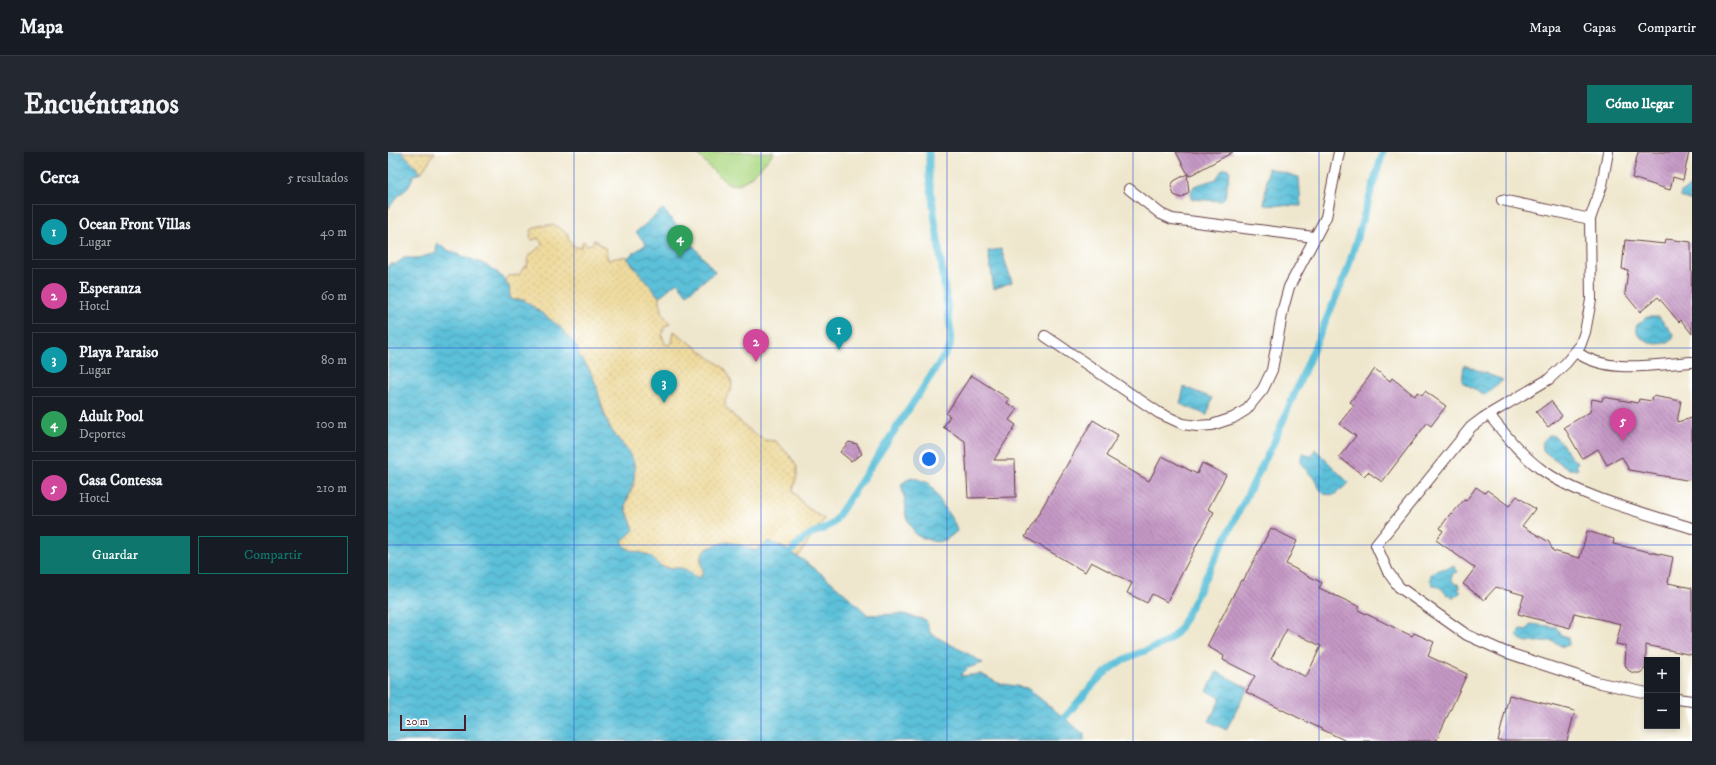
<!DOCTYPE html>
<html lang="es">
<head>
<meta charset="utf-8">
<style>
	body { margin:0; font-family:"IM FELL DW Pica",serif; background:#242831; color:#f1f3f6 }
	.controls { position:absolute; right:12px; bottom:12px; display:grid; overflow:hidden; border-radius:0px; box-shadow:0 2px 6px #0003 }
	.controls button { width:36px; height:36px; display:grid; place-items:center; padding:0; border:0; border-bottom:1px solid #363941; background:#171b24; color:#f1f3f6; font:20px sans-serif }
	.scale { position:absolute; left:12px; bottom:10px; width:66px; box-sizing:border-box; padding-left:4px; border:2px solid #4a1f2b; border-top:0; font-size:11px; line-height:14px; white-space:nowrap; color:#4a1f2b; -webkit-text-stroke:3px #fff; paint-order:stroke }
	.you { position:absolute; left:541px; top:307px; width:14px; height:14px; margin:-10px; border:3px solid #fff; border-radius:50%; background:#1a73e8; box-shadow:0 0 0 6px #1a73e833 }
	.badge { display:grid; place-items:center; width:26px; height:26px; border-radius:50%; background:#0f766e; color:#fff; font-size:13px; font-weight:700 }
	.pin { position:absolute; translate:-50% -33px; filter:drop-shadow(0 1px 2px #0008) }
	.pin::after { content:''; position:absolute; top:21px; width:14px; height:12px; background:inherit; clip-path:polygon(0 0,100% 0,50% 100%) }
	.list { margin:0; padding:0; list-style:none }
	h2 { display:flex; justify-content:space-between; align-items:center; height:52px; margin:0; padding:0 16px; font-size:17px }
	h2 small { font-size:13px; font-weight:400; color:#9ea1a6 }
	.list li { display:grid; grid-template-columns:26px 1fr auto; gap:12px; align-items:center; box-sizing:border-box; height:56px; margin:0 8px 8px; padding:0 8px; border:1px solid #363941; border-radius:0px }
	.list b { display:block; font-size:15px; white-space:nowrap }
	.list p { margin:0; font-size:13px; white-space:nowrap; color:#9ea1a6 }
	.list em { font-size:13px; font-style:normal; color:#9ea1a6 }
	.actions { display:flex; gap:8px; padding:12px 16px }
	.actions a { flex:1; padding:9px 0; border:1px solid #0f766e; border-radius:0px; text-align:center; font-size:14px; color:#0f766e }
	.actions .main { background:#0f766e; color:#fff }
	.map { position:relative; flex:none; width:1304px; height:589px; overflow:hidden; border-radius:0px }
	header { display:flex; align-items:center; gap:24px; box-sizing:border-box; height:56px; padding:0 20px; background:#171b24; border-bottom:1px solid #363941 }
	header strong { font-size:19px }
	nav { display:flex; gap:22px; margin-inline-start:auto; font-size:14px }
	.intro { display:flex; align-items:center; justify-content:space-between; box-sizing:border-box; height:96px; padding:0 24px }
	h1 { margin:0; font-size:28px }
	.button { padding:10px 18px; border-radius:0px; background:#0f766e; color:#fff; font-size:14px; font-weight:700 }
	main { display:flex; gap:24px; padding:0 24px }
	aside { flex:1; background:#171b24; border-radius:0px; box-shadow:0 2px 6px #0003 }
	.map>svg:first-child { display:block }
	.green { fill:#add984; stroke:#7c7c58 }
	.sand { fill:url(#sand-dots); stroke:#9c7c64 }
	.water { fill:url(#water-waves); stroke:#537082 }
	.lines { fill:none; stroke-linecap:round; stroke-linejoin:round }
	.stream { stroke:#5cc0d9; stroke-width:7 }
	.building { fill:url(#building-back-hatch); fill-rule:evenodd }
	.lane-casing { stroke:#633d43; stroke-width:12 }
	.lane { stroke:#fff; stroke-width:10 }
	.grid { fill:none; stroke:#1d4ed8; stroke-width:1; stroke-opacity:0.55 }
</style>
</head>
<body>
<header>
<strong>Mapa</strong>
<nav><a>Mapa</a><a>Capas</a><a>Compartir</a></nav>
</header>
<div class="intro"><h1>Encuéntranos</h1><a class="button">Cómo llegar</a></div>
<main>
<aside>
<h2>Cerca<small>5 resultados</small></h2>
<ul class="list">
<li><span class="badge" style="background:#0f9aa8">1</span><div><b>Ocean Front Villas</b><p>Lugar</p></div><em>40 m</em></li>
<li><span class="badge" style="background:#d1479c">2</span><div><b>Esperanza</b><p>Hotel</p></div><em>60 m</em></li>
<li><span class="badge" style="background:#0f9aa8">3</span><div><b>Playa Paraiso</b><p>Lugar</p></div><em>80 m</em></li>
<li><span class="badge" style="background:#2e9e5b">4</span><div><b>Adult Pool</b><p>Deportes</p></div><em>100 m</em></li>
<li><span class="badge" style="background:#d1479c">5</span><div><b>Casa Contessa</b><p>Hotel</p></div><em>210 m</em></li>
</ul>
<div class="actions"><a class="main">Guardar</a><a>Compartir</a></div>
</aside>
<div class="map">
<svg width="1304" height="589" viewBox="0 0 1304 589">
	<defs>
		<pattern id="sand-dots" width="8" height="8" patternUnits="userSpaceOnUse"><rect width="8" height="8" fill="#eeda9e"/><path d="M2 2h.1M6 6h.1" fill="none" stroke="#cebb88" stroke-width="1.8" stroke-linecap="round"/></pattern>
		<pattern id="water-waves" width="16" height="10" patternUnits="userSpaceOnUse"><rect width="16" height="10" fill="#5cc0d9"/><path d="M0 5q4-4 8 0t8 0" fill="none" stroke="#4e9bb0"/></pattern>
		<pattern id="building-back-hatch" width="6" height="6" patternUnits="userSpaceOnUse"><rect width="6" height="6" fill="#c599c5"/><path d="M-1 5l2 2M0 0l6 6M5-1l2 2" fill="none" stroke="#a27ca0"/></pattern>
	</defs>
	<rect width="100%" height="100%" fill="#fff"/>
	<filter id="ink" filterUnits="userSpaceOnUse"><feTurbulence type="fractalNoise" baseFrequency=".025" numOctaves="2"/><feDisplacementMap in="SourceGraphic" scale="8" xChannelSelector="R" yChannelSelector="G"/><feConvolveMatrix kernelMatrix="1 2 1 2 8 2 1 2 1" color-interpolation-filters="sRGB"/></filter>
	<filter id="wash" filterUnits="userSpaceOnUse"><feTurbulence type="fractalNoise" baseFrequency=".012" numOctaves="4" result="noise"/><feDisplacementMap in="SourceGraphic" scale="16" xChannelSelector="R" yChannelSelector="G"/><feGaussianBlur stdDeviation="0.9" result="paint"/><feColorMatrix in="noise" values="0 0 0 0 0 0 0 0 0 0 0 0 0 0 0 0 0 1.4 0 .05"/><feComposite in="paint" operator="in"/></filter>
	<g filter="url(#wash)">
		<rect width="100%" height="100%" fill="#efe7cd"/>
		<path class="green" d="M307,0H386C378,10 356,37 342,32C331,27 316,8 307,0Z"/>
		<path class="sand" d="M14,0H47L33,21Z
			M161,73L168,74L180,82V87L187,95H193L195,89L200,93L204,92L206,88L217,96L220,108L238,104L271,145L275,162L282,172L277,174L274,183L277,192L281,193L284,191L286,179L336,216L340,221L344,231L343,239L337,248V254L347,265L366,282L377,288L388,289L403,305L409,315V323L405,339L417,354L436,367L410,405L391,393L368,399L339,390L324,395L317,397L314,402L312,408L315,419L312,426L307,425L301,420L269,413C267,411 265,407 263,405C254,398 239,402 234,389L246,378L239,359L238,351L246,333V312L242,304L221,274L201,216L191,204L171,174L136,148H124C120,142 122,135 117,128L120,124L131,123L136,115H139L140,105L155,92L150,86L145,88L142,86L143,78L151,74Z"/>
		<path class="water" d="M0,0H14L33,21L26,23L20,36L11,43L0,57Z
			M839,16L842,20L837,45L833,49L803,47V40L806,34L828,27L835,17Z
			M880,16L911,25L913,54L876,53Z
			M1304,32V49L1292,45L1293,40L1298,38Z
			M275,57L327,120L299,142L289,130L271,145L239,106L258,92L248,80Z
			M49,91C75,111 101,104 121,134L122,144L124,148H136L171,174L190,196L191,204C214,230 208,247 221,274C228,287 243,298 246,313C249,329 241,338 238,352C237,361 244,369 246,378L234,389C238,402 254,398 263,405C269,410 270,414 278,416C283,417 289,415 293,416C301,417 304,425 312,426L315,419C312,405 313,398 328,393C332,392 336,390 340,390C349,391 359,396 367,399L381,389C418,405 450,435 480,463L515,462L538,468L542,481C559,492 578,499 595,511L580,516L572,524L593,522L610,531L639,536L696,582V589H0V114L1,112H8L16,106H30L48,101Z
			M613,97L624,130L606,137L600,99Z
			M1259,165H1271L1285,182V187C1272,197 1248,191 1248,174Z
			M1076,213L1115,228L1097,243L1074,230Z
			M796,235L824,246L819,263L792,252Z
			M1161,283C1175,283 1177,305 1190,310L1188,313L1190,317L1189,318L1181,317L1155,299L1154,291Z
			M927,297L961,331L946,343L936,342C931,338 930,332 927,328C920,318 908,314 915,300L918,303L923,304L927,300Z
			M523,325L541,331L567,372L569,379C553,394 547,391 528,383L518,365L517,348L513,332Z
			M1066,414L1070,420L1064,422V428L1067,432H1070L1073,435L1070,437L1073,440L1065,446L1062,442L1060,444L1053,436L1045,433C1035,417 1056,418 1066,414Z
			M1143,472L1168,475L1173,483L1180,485L1181,492L1176,495C1171,494 1168,490 1164,489C1153,488 1137,495 1129,484L1131,478L1133,477L1139,478Z
			M829,520L860,536L838,578L821,569L833,546L819,539Z"/>
		<g class="lines">
			<path class="stream" d="M403,400C409,392 417,384 427,380C435,377 440,376 446,370L562,195L563,181L541,25V0
				M676,566C693,547 709,524 732,510C754,496 776,499 792,476L885,292L959,119L995,0"/>
		</g>
		<g id="blocks">
			<path class="building" d="M788,0H845L801,24Z
				M1250,0H1301L1295,28L1285,25L1282,38L1244,26Z
				M799,22L801,40L793,46L786,43L783,34L786,29Z
				M1278,87L1303,90L1304,182L1293,168L1291,170L1270,145L1252,160L1237,142L1240,118L1234,117L1237,88L1277,92Z
				M987,217L1002,229L1004,226L1027,244L1029,240L1034,243L1037,239L1058,254L1043,274L1039,271L994,330L980,320L976,324L951,305L968,284L951,272L966,253L962,250Z
				M583,223L621,247L619,251L629,257L621,268L628,273L606,308H627L628,345L580,346L577,289L555,275L562,264L558,262Z
				M1265,244L1293,249L1289,270L1304,266V329L1241,318L1234,305L1219,313L1210,297L1194,306L1176,275L1202,260L1204,247L1214,249L1215,245L1250,251L1251,247L1264,249Z
				M1163,249L1174,264L1160,275L1148,260Z
				M705,268L730,283L718,304L761,329L774,304L809,322L814,311L838,323L820,357L826,360L779,450L764,442L759,451L739,441L744,431L703,410L697,420L637,385Z
				M461,290L469,292L474,302L463,309L452,300Z
				M1088,335L1097,341L1099,338L1121,354L1129,344L1147,357L1134,374L1161,390L1165,399L1192,406L1199,379L1226,387L1225,392L1285,405L1280,431L1304,436V503L1258,493V512L1257,517L1252,521H1245L1240,518L1237,513L1238,494L1228,492L1233,472L1186,461L1182,476L1130,462L1136,443L1108,435L1096,448L1075,432L1087,416L1048,388L1055,379L1052,376L1062,362L1063,363L1076,348L1078,349Z
				M883,376L909,389L898,412L934,431L931,436L972,455L970,458L1024,484L1026,481L1046,490L1040,504L1079,522L1048,589H958L858,540L867,524L835,508L836,504L819,494L853,428L855,429ZM899,477L933,494L918,525L883,507Z
				M1121,543L1187,559L1179,589H1110Z"/>
		</g>
	</g>
	<g filter="url(#ink)">
		<use href="#blocks" fill-opacity="0" stroke="#633d43" stroke-width="1"/>
		<g class="lines">
			<g class="lane-casing">
				<path id="lane" d="M1220,0L1214,33L1202,67L1203,148L1197,180L1192,194L1178,211L1161,227L1095,266L1083,275L988,393L1000,420L1011,435L1079,483L1117,500L1208,530L1259,541
					M741,37L773,62L784,67L926,85
					M1114,48L1202,67
					M657,184L771,261L795,272L809,274L824,273L845,266L858,258L875,237L884,218L895,157L901,135L938,65L951,0
					M1188,200C1221,223 1267,212 1304,210
					M1101,263C1117,282 1133,303 1154,318C1193,346 1257,361 1304,376
					M1289,547L1304,549"/>
			</g>
			<use href="#lane" class="lane"/>
		</g>
	</g>
	<path class="grid" d="M186,0V589M373,0V589M559,0V589M745,0V589M931,0V589M1118,0V589M0,196H1304M0,393H1304"/>
</svg>
<div class="controls">
<button>+</button>
<button>−</button>
</div>
<div class="scale">20 m</div>
<div class="you"></div>
<div class="pin badge" style="left:451px;top:198px;background:#0f9aa8">1</div>
<div class="pin badge" style="left:368px;top:210px;background:#d1479c">2</div>
<div class="pin badge" style="left:276px;top:251px;background:#0f9aa8">3</div>
<div class="pin badge" style="left:292px;top:106px;background:#2e9e5b">4</div>
<div class="pin badge" style="left:1235px;top:289px;background:#d1479c">5</div>
</div>
</main>
</body>
</html>
